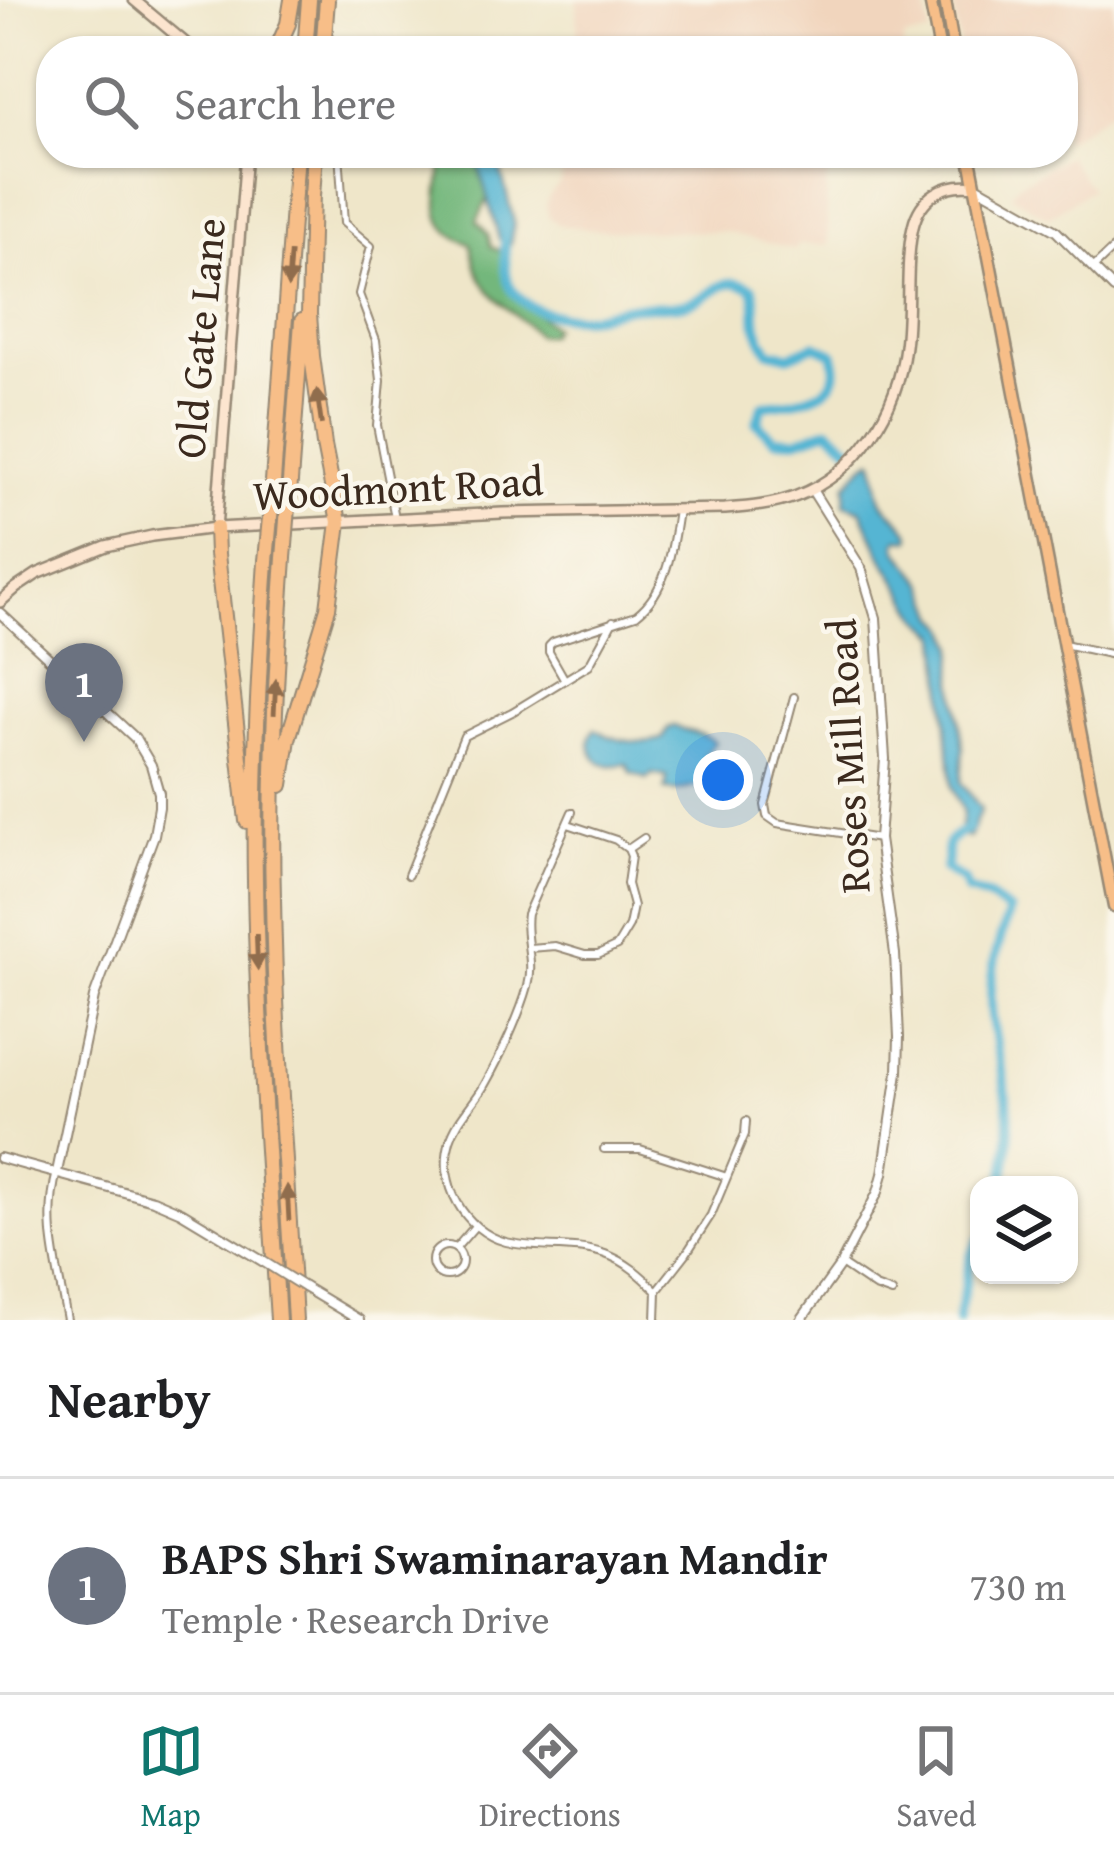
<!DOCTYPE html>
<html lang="en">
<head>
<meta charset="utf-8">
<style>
	body { margin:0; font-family:"Gentium Book Plus",serif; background:#f2f2f2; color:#202124 }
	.controls { position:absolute; right:36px; bottom:36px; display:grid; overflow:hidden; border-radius:24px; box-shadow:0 3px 9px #0004 }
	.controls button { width:108px; height:108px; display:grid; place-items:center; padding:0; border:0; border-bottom:3px solid #e0e0e0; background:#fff; color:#202124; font:60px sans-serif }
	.you { position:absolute; left:723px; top:780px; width:42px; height:42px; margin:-30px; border:9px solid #fff; border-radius:50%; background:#1a73e8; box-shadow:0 0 0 18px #1a73e833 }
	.badge { display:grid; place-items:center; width:78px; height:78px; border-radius:50%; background:#0f766e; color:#fff; font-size:39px; font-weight:700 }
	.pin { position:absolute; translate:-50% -99px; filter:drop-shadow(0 3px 6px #0008) }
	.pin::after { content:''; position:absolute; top:63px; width:42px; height:36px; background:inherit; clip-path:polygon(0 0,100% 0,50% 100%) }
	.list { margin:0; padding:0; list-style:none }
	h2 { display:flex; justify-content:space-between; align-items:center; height:156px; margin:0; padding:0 48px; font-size:51px }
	h2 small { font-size:39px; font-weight:400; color:#757577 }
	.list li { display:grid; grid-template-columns:78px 1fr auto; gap:36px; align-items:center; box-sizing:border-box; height:216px; padding:0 48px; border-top:3px solid #e0e0e0 }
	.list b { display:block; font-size:45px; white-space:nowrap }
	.list p { margin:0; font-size:39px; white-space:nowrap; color:#757577 }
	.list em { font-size:39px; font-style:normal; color:#757577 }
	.icon { flex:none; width:66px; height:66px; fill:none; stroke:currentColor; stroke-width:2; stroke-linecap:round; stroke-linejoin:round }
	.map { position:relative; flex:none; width:1114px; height:1320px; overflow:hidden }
	.search { position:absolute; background:#fff; box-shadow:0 3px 9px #0004; left:36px; right:36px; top:36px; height:132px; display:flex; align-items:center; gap:30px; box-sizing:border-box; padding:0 42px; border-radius:48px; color:#757577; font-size:45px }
	.sheet { height:372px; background:#fff }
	nav { display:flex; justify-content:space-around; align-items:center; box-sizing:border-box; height:168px; border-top:3px solid #e0e0e0; background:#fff; font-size:33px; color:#757577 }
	nav a { display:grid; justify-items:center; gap:6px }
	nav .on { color:#0f766e }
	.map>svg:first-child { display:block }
	.built { fill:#f1d5bd }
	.forest { fill:#73b77b; stroke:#57704c; stroke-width:3 }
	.water { fill:#54b5d3; stroke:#487078; stroke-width:3 }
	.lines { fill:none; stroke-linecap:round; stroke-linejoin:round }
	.river { stroke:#54b5d3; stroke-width:10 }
	.minor-casing { stroke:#958874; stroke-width:10 }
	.tertiary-casing { stroke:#958874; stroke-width:12 }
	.secondary-casing { stroke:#958874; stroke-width:14 }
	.primary-casing { stroke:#958874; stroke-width:15 }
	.motorway-casing { stroke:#958874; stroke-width:18 }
	.minor { stroke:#fff; stroke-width:6 }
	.tertiary { stroke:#fff; stroke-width:8 }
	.secondary { stroke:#fce5cf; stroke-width:9 }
	.primary { stroke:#f7be88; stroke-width:10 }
	.motorway { stroke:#f7be88; stroke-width:14 }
	.tertiary-bridge-casing { stroke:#958874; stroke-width:12; stroke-linecap:butt }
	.motorway-bridge-casing { stroke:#958874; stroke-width:18; stroke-linecap:butt }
	.tertiary-bridge { stroke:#fff; stroke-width:8 }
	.motorway-bridge { stroke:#f7be88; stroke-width:14 }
	.oneway { fill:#906d4e }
	.labels { text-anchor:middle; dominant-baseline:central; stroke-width:9; stroke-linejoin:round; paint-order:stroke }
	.street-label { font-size:42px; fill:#3b2a1e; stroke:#fbf7ec }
</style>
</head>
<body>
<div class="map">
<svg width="1114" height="1320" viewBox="0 0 1114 1320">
	<rect width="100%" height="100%" fill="#fbf7ec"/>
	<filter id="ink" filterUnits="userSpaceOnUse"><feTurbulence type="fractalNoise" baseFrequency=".00833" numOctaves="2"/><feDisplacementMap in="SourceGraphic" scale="24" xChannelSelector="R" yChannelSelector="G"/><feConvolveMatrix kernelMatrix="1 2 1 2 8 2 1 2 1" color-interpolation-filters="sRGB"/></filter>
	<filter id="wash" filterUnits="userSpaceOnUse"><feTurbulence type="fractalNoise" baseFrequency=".004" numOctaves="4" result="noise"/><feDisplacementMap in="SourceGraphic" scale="48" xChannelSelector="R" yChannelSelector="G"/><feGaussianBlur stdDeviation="2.7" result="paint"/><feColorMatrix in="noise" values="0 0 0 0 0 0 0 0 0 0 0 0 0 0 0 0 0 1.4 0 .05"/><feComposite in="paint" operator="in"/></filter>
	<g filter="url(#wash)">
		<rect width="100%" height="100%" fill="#efe6c9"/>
		<path class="built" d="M577,0H924L930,34L904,38L903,51H578Z
			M952,0H1114V109L1063,142V51H961Z
			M563,153H832L826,185L828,245L799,244L795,250L727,232L598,230L560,225L549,217L546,204L549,196L561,182Z
			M1067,156L1091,189L1048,217L1011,195L1018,185Z"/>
		<path class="forest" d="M442,153H475L489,196L477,221L488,234L491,247L508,254L509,289L553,327L548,335H537C504,301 478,296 471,244C420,226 444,194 442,153Z"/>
		<path class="water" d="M475,153H493L498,160L514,222L510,244L499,239Z
			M873,459C879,472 876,489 883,502C891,515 903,519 911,535L910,539L899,538L896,543L898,550L926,585L938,617L949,628L955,645L954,680L963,748L961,782L981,809L969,838L962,836L960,833L963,812L952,787L939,635L921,619L883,558L861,510L845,504L846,485L863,466Z
			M674,726C687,733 704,732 715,742L705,755L703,782L700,786L676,791L665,790L667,777L652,774L647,779L631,773L627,764C621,764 615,766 608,765C591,761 585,742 595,729C613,741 643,746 663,738L668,728Z"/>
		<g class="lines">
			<path class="river" d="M504,231C507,251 501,278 515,294C533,315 567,319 593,316C605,314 617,309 629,307C651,305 673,309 694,301C721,291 721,274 753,288C761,318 748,319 769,351L789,356L815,345L834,354C834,361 837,368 835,375C829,401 783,402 762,406L757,423L775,439L796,440L829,429L851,448
				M968,828C963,832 954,836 950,841C944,849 950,859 945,869L964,881L967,891L988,897L1009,911C1000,939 991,966 991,995C990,1030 1003,1065 1007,1099C1011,1128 1009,1157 1002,1185
				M958,1320L971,1255L979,1240"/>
		</g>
	</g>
	<g filter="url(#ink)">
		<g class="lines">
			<g class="minor-casing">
				<path id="minor" d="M339,153L344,223L371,246L359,294L376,340L381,380L377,425L395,518
					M1094,267L1114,248
					M1064,644L1114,655
					M565,680L549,652V646L553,642L636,615C667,592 673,546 678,510
					M794,697L765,805L767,816L777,823L879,839
					M572,812L527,914C523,938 535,961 528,986C520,1015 499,1060 484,1086C473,1105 456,1120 450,1141C437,1182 464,1231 506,1242C538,1250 574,1243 605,1254C626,1261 642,1276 657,1291
					M628,849L644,838
					M408,875L464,736L512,712L589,665L613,621
					M529,948L555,946L585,955H598L617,946L629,926L633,906L627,884L631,856L628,849L616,840L568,824
					M604,1149H640L727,1177
					M57,1172C43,1224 58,1268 67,1320
					M432 1261a15 15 0 1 1 30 0a15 15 0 1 1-30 0Z
					M456,1248L475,1226
					M841,1264L875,1287L892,1293
					M656,1320L657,1291L686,1254L711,1215L745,1134L746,1121"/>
			</g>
			<g class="tertiary-casing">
				<path id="tertiary" d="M976,186L1056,231L1114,289
					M0,613L135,738L151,765L159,793V807L154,835L94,997L57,1172
					M0,1158L153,1200L181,1212L264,1262
					M304,1287L359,1320
					M801,1320L841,1264L878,1192L883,1174L898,1072L899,1037L895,954L879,839L885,759L876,618L861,568L812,490"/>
			</g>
			<g class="secondary-casing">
				<path id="secondary" d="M134,0L195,51
					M216,528L246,153
					M0,602L16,588L37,574L106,546L152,536L216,528L502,513L725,509C750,507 774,505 797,496C859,472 898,409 905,346C910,310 905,261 913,227C920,196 945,182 975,186"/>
			</g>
			<g class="primary-casing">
				<path id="primary" d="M930,0L940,51
					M945,0L954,51
					M969,153L1114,907"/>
			</g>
			<g class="motorway-casing">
				<path id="motorway" d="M276,51L288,24L292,0
					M305,51L309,0
					M323,51L327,0
					M312,197L315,153
					M272,495L297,153
					M289,495L302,321
					M216,528L217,554L247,821
					M284,558C276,671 270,784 273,898C275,1039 287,1179 295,1320
					M266,561C259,667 253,774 255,881C257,1027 269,1174 278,1320
					M281,785L288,739L328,608L339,522L324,445L312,356L309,314L312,192"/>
			</g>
			<use href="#minor" class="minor"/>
			<use href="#tertiary" class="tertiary"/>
			<use href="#secondary" class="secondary"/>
			<use href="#primary" class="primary"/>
			<use href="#motorway" class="motorway"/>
			<g class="tertiary-bridge-casing">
				<path id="tertiary-bridge" d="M264,1262L304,1287"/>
			</g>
			<g class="motorway-bridge-casing">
				<path id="motorway-bridge" d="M284,558L289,495
					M266,561L272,495"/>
			</g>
			<use href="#tertiary-bridge" class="tertiary-bridge"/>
			<use href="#motorway-bridge" class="motorway-bridge"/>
		</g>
		<defs><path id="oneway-solid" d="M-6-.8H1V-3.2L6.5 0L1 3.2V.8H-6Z" transform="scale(3)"/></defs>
		<g class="oneway">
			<use href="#oneway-solid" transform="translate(289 270) rotate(94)"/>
			<use href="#oneway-solid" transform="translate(319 407) rotate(-98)"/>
			<use href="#oneway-solid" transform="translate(275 697) rotate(-87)"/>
			<use href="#oneway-solid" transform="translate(257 952) rotate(88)"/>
			<use href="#oneway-solid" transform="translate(288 1203) rotate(-93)"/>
		</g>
	</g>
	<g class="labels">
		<g class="street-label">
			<text transform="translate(199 338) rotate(-85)">Old Gate Lane</text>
			<text transform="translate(398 487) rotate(-3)">Woodmont Road</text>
			<text transform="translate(847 756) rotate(-93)">Roses Mill Road</text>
		</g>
	</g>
</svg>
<div class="controls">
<button><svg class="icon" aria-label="layers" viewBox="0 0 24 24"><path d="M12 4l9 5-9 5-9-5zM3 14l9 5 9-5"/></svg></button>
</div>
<div class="you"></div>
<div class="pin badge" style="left:84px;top:742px;background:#6b7280">1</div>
<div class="search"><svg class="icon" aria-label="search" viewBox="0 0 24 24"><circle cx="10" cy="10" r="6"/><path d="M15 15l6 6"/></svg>Search here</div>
</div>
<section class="sheet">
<h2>Nearby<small></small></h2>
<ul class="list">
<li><span class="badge" style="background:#6b7280">1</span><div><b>BAPS Shri Swaminarayan Mandir</b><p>Temple · Research Drive</p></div><em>730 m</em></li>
</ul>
</section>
<nav>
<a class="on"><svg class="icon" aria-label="map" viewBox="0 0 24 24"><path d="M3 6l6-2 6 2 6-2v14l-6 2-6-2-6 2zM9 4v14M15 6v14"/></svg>Map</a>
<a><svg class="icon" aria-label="directions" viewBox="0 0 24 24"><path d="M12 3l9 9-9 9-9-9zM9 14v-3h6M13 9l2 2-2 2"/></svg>Directions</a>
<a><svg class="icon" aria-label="saved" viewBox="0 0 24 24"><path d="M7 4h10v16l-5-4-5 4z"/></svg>Saved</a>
</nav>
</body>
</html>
